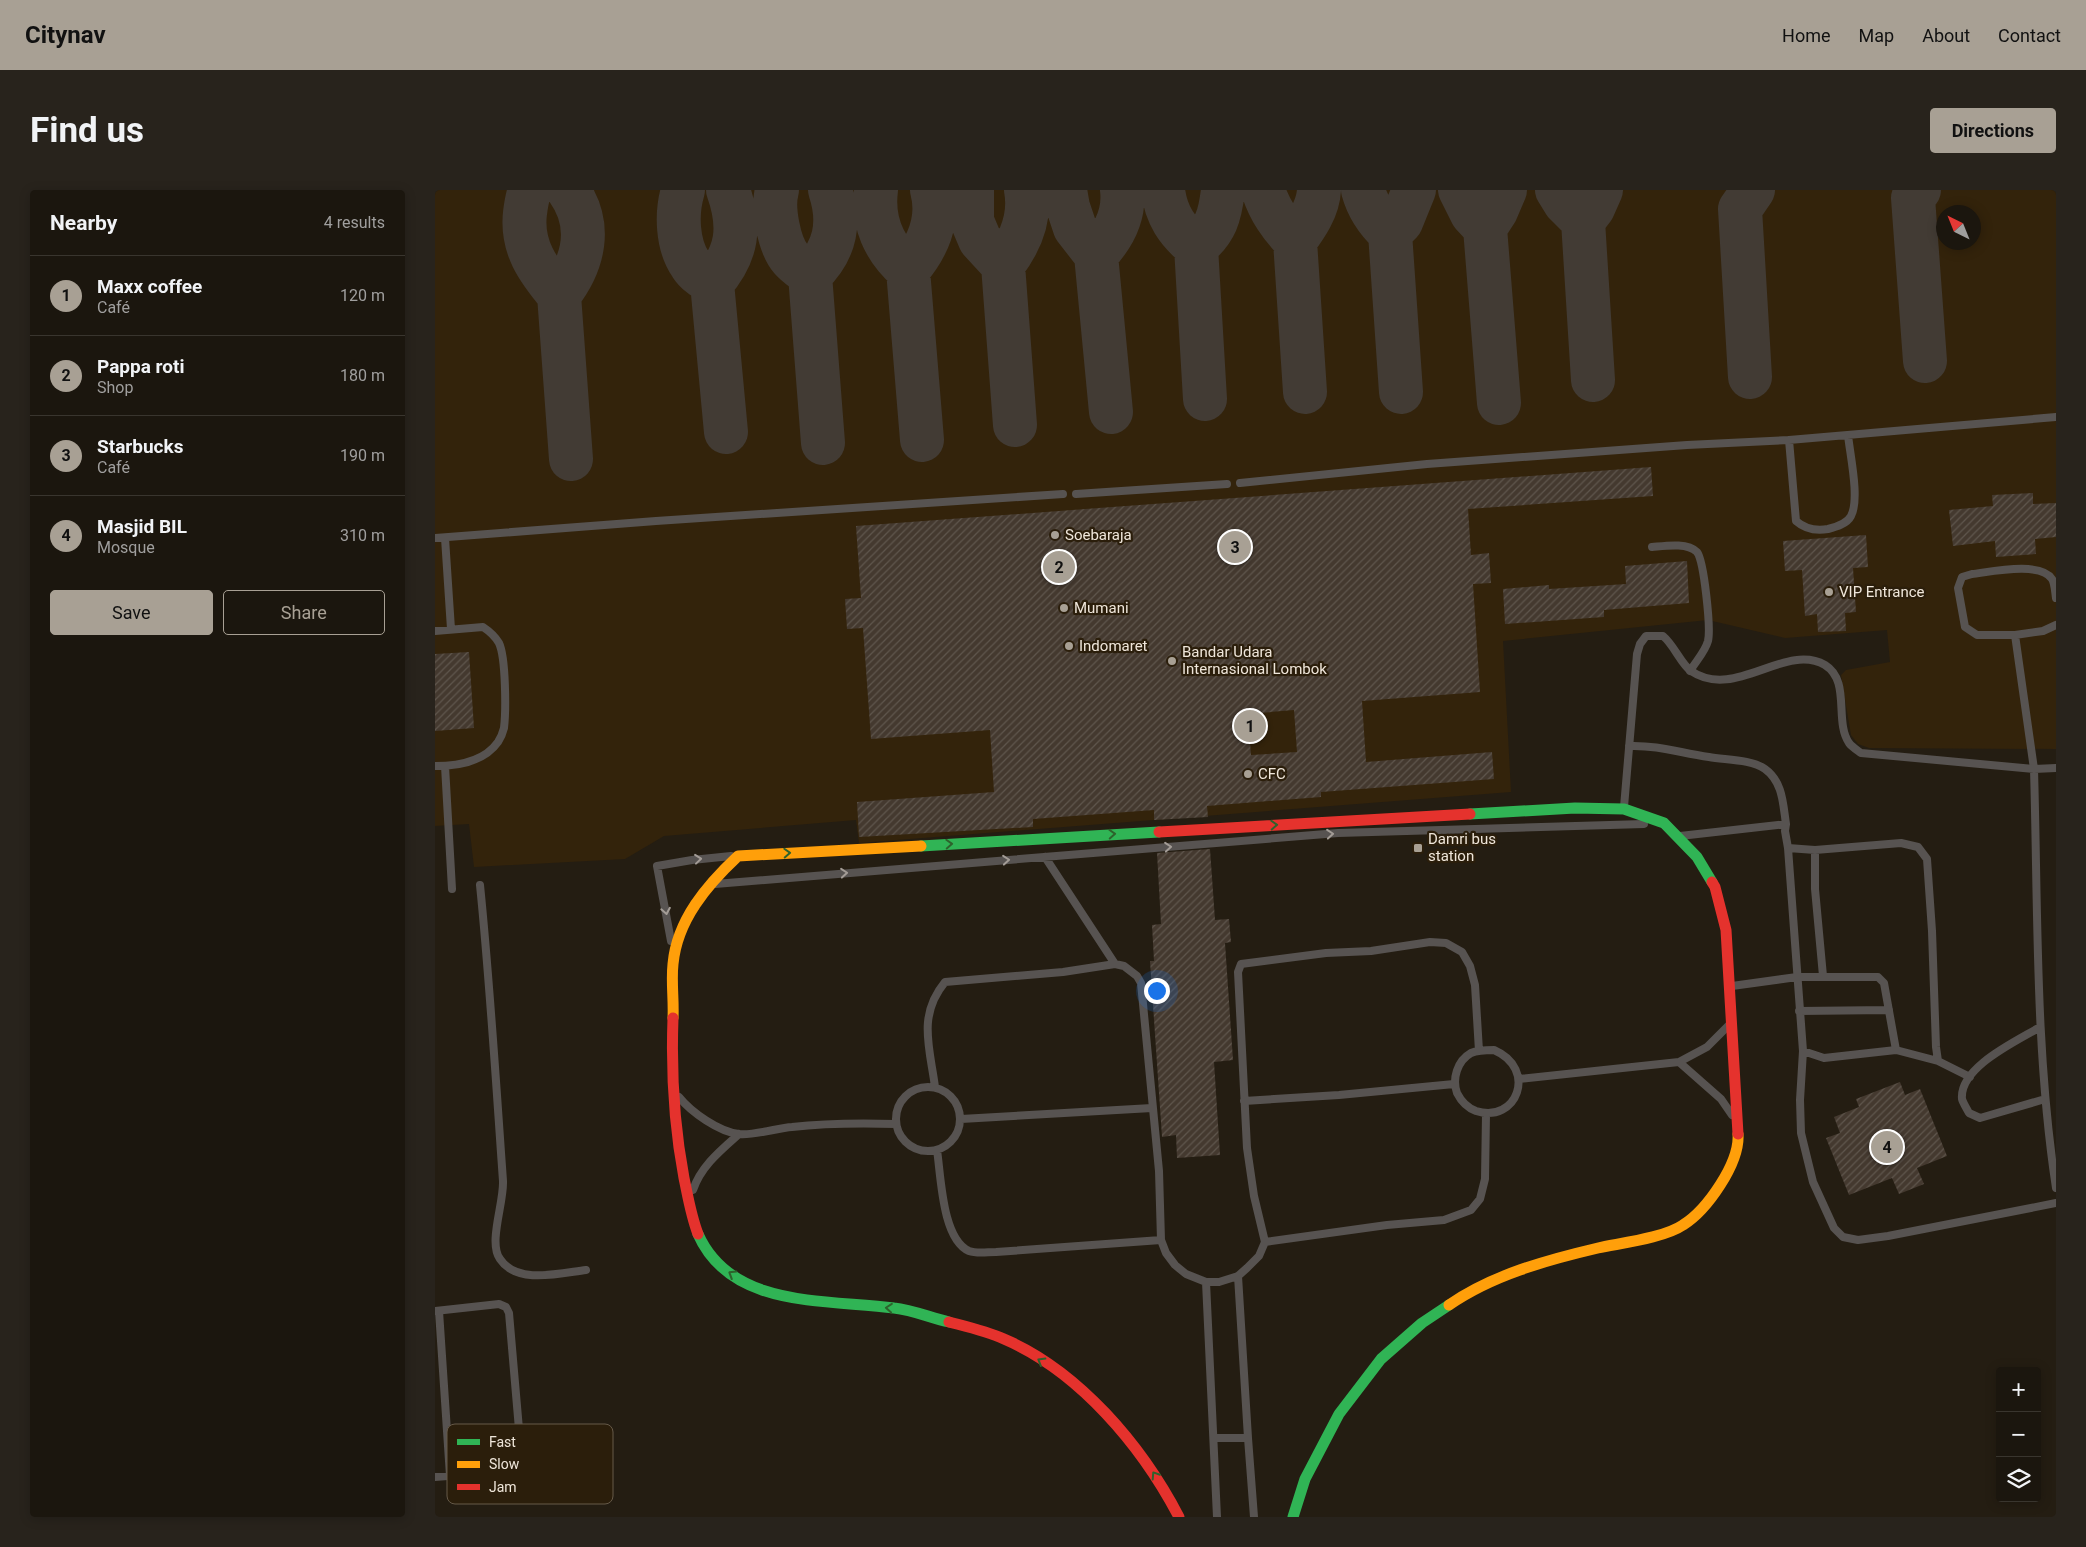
<!DOCTYPE html>
<html lang="en">
<head>
<meta charset="utf-8">
<style>
	body { margin:0; font-family:Roboto,sans-serif; background:#28231c; color:#f1f3f6 }
	.controls { position:absolute; right:15px; bottom:15px; display:grid; overflow:hidden; border-radius:5px; box-shadow:0 2px 12px #0003 }
	.controls button { width:45px; height:45px; display:grid; place-items:center; padding:0; border:0; border-bottom:1px solid #39352e; background:#1b160e; color:#f1f3f6; font:25px sans-serif }
	.compass { position:absolute; left:1501px; top:15px; width:45px; height:45px; border-radius:50%; background:#1b160e; box-shadow:0 2px 12px #0003; rotate:317deg }
	.you { position:absolute; left:721px; top:800px; width:18px; height:18px; margin:-12px; border:4px solid #fff; border-radius:50%; background:#1a73e8; box-shadow:0 0 0 8px #1a73e833 }
	.badge { display:grid; place-items:center; width:32px; height:32px; border-radius:50%; background:#a8a094; color:#111; font-size:16px; font-weight:700 }
	.pin { position:absolute; translate:-50% -50%; border:2px solid #fff; box-shadow:0 1px 5px #0006 }
	.list { margin:0; padding:0; list-style:none }
	h2 { display:flex; justify-content:space-between; align-items:center; height:65px; margin:0; padding:0 20px; font-size:21px }
	h2 small { font-size:16px; font-weight:400; color:#a09f9e }
	.list li { display:grid; grid-template-columns:32px 1fr auto; gap:15px; align-items:center; box-sizing:border-box; height:80px; padding:0 20px; border-top:1px solid #39352e }
	.list b { display:block; font-size:19px; white-space:nowrap }
	.list p { margin:0; font-size:16px; white-space:nowrap; color:#a09f9e }
	.list em { font-size:16px; font-style:normal; color:#a09f9e }
	.actions { display:flex; gap:10px; padding:15px 20px }
	.actions a { flex:1; padding:11px 0; border:1px solid #a8a094; border-radius:5px; text-align:center; font-size:18px; color:#a8a094 }
	.actions .main { background:#a8a094; color:#111 }
	.icon { flex:none; width:28px; height:28px; fill:none; stroke:currentColor; stroke-width:2; stroke-linecap:round; stroke-linejoin:round }
	.map { position:relative; flex:none; width:1621px; height:1327px; overflow:hidden; border-radius:5px }
	header { display:flex; align-items:center; gap:30px; box-sizing:border-box; height:70px; padding:0 25px; background:#a8a094; color:#111 }
	header strong { font-size:24px }
	nav { display:flex; gap:28px; margin-inline-start:auto; font-size:18px }
	.intro { display:flex; align-items:center; justify-content:space-between; box-sizing:border-box; height:120px; padding:0 30px }
	h1 { margin:0; font-size:35px }
	.button { padding:12px 22px; border-radius:5px; background:#a8a094; color:#111; font-size:18px; font-weight:700 }
	main { display:flex; gap:30px; padding:0 30px }
	aside { flex:1; background:#1b160e; border-radius:5px; box-shadow:0 2px 12px #0003 }
	.map>svg:first-child { display:block }
	.built { fill:#33230b; fill-rule:evenodd }
	.lines { fill:none; stroke-linecap:round; stroke-linejoin:round }
	.taxiway { stroke:#423b34; stroke-width:44 }
	.building { fill:url(#building-hatch); fill-rule:evenodd }
	.lane { stroke:#575351; stroke-width:8 }
	.fast { stroke:#30b455; stroke-width:11 }
	.slow { stroke:#ff9f0a; stroke-width:11 }
	.jam { stroke:#e5322d; stroke-width:11 }
	.oneway { stroke:#2d622c }
	.oneway2 { stroke:#a39c96 }
	.poi-dot { fill:#a8a094; stroke:#2b1e0b; stroke-width:2 }
	.labels { text-anchor:middle; dominant-baseline:central; stroke-width:4.5; stroke-linejoin:round; paint-order:stroke }
	.poi-label { font-size:15px; fill:#efe6da; stroke:#2b1e0b; text-anchor:start }
	.key { fill:#2b1e0b; stroke:#665a49; stroke-width:1 }
	.key-label { font-size:14px; fill:#efe6da }
</style>
</head>
<body>
<header>
<strong>Citynav</strong>
<nav><a>Home</a><a>Map</a><a>About</a><a>Contact</a></nav>
</header>
<div class="intro"><h1>Find us</h1><a class="button">Directions</a></div>
<main>
<aside>
<h2>Nearby<small>4 results</small></h2>
<ul class="list">
<li><span class="badge">1</span><div><b>Maxx coffee</b><p>Café</p></div><em>120 m</em></li>
<li><span class="badge">2</span><div><b>Pappa roti</b><p>Shop</p></div><em>180 m</em></li>
<li><span class="badge">3</span><div><b>Starbucks</b><p>Café</p></div><em>190 m</em></li>
<li><span class="badge">4</span><div><b>Masjid BIL</b><p>Mosque</p></div><em>310 m</em></li>
</ul>
<div class="actions"><a class="main">Save</a><a>Share</a></div>
</aside>
<div class="map">
<svg width="1621" height="1327" viewBox="0 0 1621 1327">
	<defs>
		<pattern id="building-hatch" width="6" height="6" patternUnits="userSpaceOnUse" patternTransform="scale(1.25)"><rect width="6" height="6" fill="#44392f"/><path d="M-1 1l2-2M0 6l6-6M5 7l2-2" fill="none" stroke="#5f564d"/></pattern>
	</defs>
	<rect width="100%" height="100%" fill="#241d12"/>
	<path class="built" d="M0,0H1621V559L1434,558L1423,554L1416,545L1406,485L1411,480L1455,472L1452,440L1350,448L1273,430L1068,451L1076,602L424,653L421,630L229,646L190,669L39,677L34,634L0,636ZM1508,22H1538V52H1508Z"/>
	<g class="lines">
		<path class="taxiway" d="M95,0C92,7 91,15 90,23C86,57 103,80 124,105
			M133,0C158,35 149,73 124,105L136,269
			M248,0C241,23 242,55 256,75C261,83 269,88 277,93L291,242
			M342,0C337,18 344,55 356,69C361,75 369,80 375,85
			M441,0C437,32 449,59 473,80L487,250
			M537,0V31L545,50L568,75L580,235
			M630,0L633,17L640,38L661,65L676,222
			M728,0C731,25 742,41 761,57L770,209
			M828,0C835,21 845,35 860,51L870,202
			M928,0C933,18 942,31 955,43L966,202
			M1025,0L1037,24L1050,38L1064,213
			M1122,0L1130,13L1148,31L1158,190
			M1484,0L1478,8L1490,171
			M1148,31L1158,18L1166,0
			M1050,38L1061,21L1070,0
			M955,43L966,32L979,0
			M860,51C871,36 883,19 884,0
			M761,57C781,40 785,26 788,0
			M661,65C678,47 690,25 687,0
			M568,75C585,53 596,28 591,0
			M473,80C492,58 505,30 497,0
			M277,93C303,63 306,37 293,0
			M1315,187L1305,19L1318,0
			M388,253L375,85C400,61 406,33 395,0"/>
	</g>
	<path class="building" d="M1216,277L1218,306L1033,319L1036,365L1054,363L1056,393L1038,394L1045,502L927,511L931,572L1057,562L1059,589L886,602V607L772,616L773,627L719,630V620L598,629V637L424,647L422,612L559,602L555,540L436,549L428,438L412,439L410,409L426,408L421,336ZM859,520L862,562L816,565L813,524Z
		M1598,303V314L1621,313V347L1600,349L1601,364L1561,367L1560,351L1518,356L1514,320L1558,316L1557,305Z
		M1431,345L1433,377L1418,378L1421,422L1410,423L1411,441L1383,442L1382,424L1370,426L1367,380L1350,381L1348,351Z
		M1252,371L1254,413L1169,420V427L1070,434L1068,399L1114,395V399L1191,394L1190,376Z
		M34,462L39,538L0,541V464Z
		M775,659L780,730L794,729L796,752L790,753L798,870L779,872L785,965L742,968L741,945L727,947L715,771H719L717,735L726,734L722,663Z
		M1465,892L1470,905L1485,899L1512,966L1482,978L1489,994L1464,1004L1457,988L1414,1005L1391,948L1405,943L1399,927L1424,917L1421,909Z"/>
	<g class="lines">
		<path class="lane" d="M1354,250L1361,331C1370,339 1381,341 1393,339C1401,337 1412,334 1416,326C1425,309 1415,265 1413,245
			M805,293L992,274L1252,255L1354,250L1621,227
			M641,304L792,294
			M0,348L221,331L628,304
			M10,348L16,439
			M1217,357C1229,356 1252,352 1262,362C1269,371 1276,438 1273,451C1270,462 1261,471 1255,481
			M0,441L48,437C54,441 60,446 64,453C71,468 71,521 69,538C68,542 65,549 63,552C49,572 23,576 0,576
			M1580,445H1542L1530,437L1523,398L1527,387L1537,384C1555,382 1606,371 1617,389C1620,394 1620,402 1621,408
			M1194,556C1224,555 1245,563 1274,567C1290,570 1316,569 1330,579C1348,592 1348,614 1351,634
			M10,576L17,699
			M1621,578L1599,579C1603,719 1600,860 1621,998
			M1189,617L1202,464L1205,454L1211,446H1228C1239,455 1246,474 1256,481C1300,511 1350,452 1390,475C1416,491 1399,531 1414,553C1417,557 1422,560 1426,563L1599,579L1580,445L1608,441L1621,435
			M1245,646L1351,634L1350,641L1353,658
			M1380,660V699L1388,786
			M610,667L680,774
			M280,694L903,643L1209,634
			M45,695C55,794 61,893 68,991C69,1013 53,1053 65,1069C82,1095 126,1083 151,1080
			M236,751L222,676L257,670L296,666
			M1297,796L1362,787H1443L1449,793L1461,860
			M1364,821L1454,820
			M1605,837C1582,851 1524,877 1527,909C1528,913 1532,919 1534,923L1545,928L1610,909
			M1059,860C1103,879 1082,934 1041,921C1033,918 1026,911 1022,903C1017,889 1022,871 1036,863C1043,860 1052,860 1059,860Z
			M1368,861L1365,910L1366,943L1378,992L1399,1038L1408,1047L1423,1050L1453,1046L1621,1013
			M1503,871L1461,860L1389,868L1368,861L1353,658L1380,660L1466,653L1483,657L1492,669L1497,741L1501,857L1503,871L1535,887
			M1244,872L1286,909L1297,925
			M1084,889L1244,872L1272,857L1294,835
			M500,897C495,858 482,826 510,792L628,782L680,774L689,776L702,786L706,793L724,981L726,1050L731,1063L740,1075L751,1084L771,1092H784L803,1086L812,1078L824,1066L830,1052L819,1006L812,958L803,782L806,774L891,763L936,761L995,752L1011,753L1027,762L1035,776L1040,795L1044,861
			M461 929a32 32 0 1 1 64 0a32 32 0 1 1-64 0Z
			M244,907C256,922 284,942 304,944C317,946 343,938 357,937C392,933 427,933 461,934
			M809,911L904,905L1019,894
			M526,929L717,918
			M502,960C506,986 507,1049 534,1061C542,1064 552,1062 561,1062L726,1050
			M258,1000C266,976 286,960 304,944
			M830,1052L952,1035L1009,1030L1036,1020L1045,1009L1050,989L1051,924
			M803,1086L813,1248
			M771,1092L782,1327
			M0,1121L64,1114L71,1117L74,1123L87,1274L84,1279L79,1281L0,1287
			M4,1121L15,1286
			M779,1248H813L819,1327"/>
		<path class="fast" d="M1035,624L1140,618L1189,619L1229,633L1262,667L1277,692
			M486,656L724,642
			M263,1044C296,1119 391,1109 459,1118C478,1120 496,1128 514,1132
			M858,1327L870,1289L904,1224L946,1169L987,1133L1014,1115"/>
		<path class="slow" d="M238,828C239,810 236,792 238,774C242,730 272,695 303,666L486,656
			M1014,1115C1057,1085 1112,1070 1163,1058C1186,1053 1229,1048 1248,1035C1272,1020 1305,973 1303,944"/>
		<path class="jam" d="M724,642L1035,624
			M1277,692L1280,697L1291,740L1303,944
			M238,828C236,883 239,935 249,988C253,1007 256,1026 263,1044
			M514,1132C533,1137 551,1141 569,1149C644,1181 707,1256 744,1327"/>
	</g>
	<defs><path id="oneway-chevron" d="M-2-3.5L2.5 0L-2 3.5" fill="none" stroke-width="1.6" stroke-linecap="round" stroke-linejoin="round" transform="scale(1.25)"/></defs>
	<g class="oneway">
		<use href="#oneway-chevron" transform="translate(839 635) rotate(-3)"/>
		<use href="#oneway-chevron" transform="translate(677 644) rotate(-3)"/>
		<use href="#oneway-chevron" transform="translate(514 654) rotate(-3)"/>
		<use href="#oneway-chevron" transform="translate(352 663) rotate(-3)"/>
		<use href="#oneway-chevron" transform="translate(297 1084) rotate(-148)"/>
		<use href="#oneway-chevron" transform="translate(454 1118) rotate(-175)"/>
		<use href="#oneway-chevron" transform="translate(606 1171) rotate(-149)"/>
		<use href="#oneway-chevron" transform="translate(720 1285) rotate(-123)"/>
	</g>
	<g class="oneway2">
		<use href="#oneway-chevron" transform="translate(895 644) rotate(-5)"/>
		<use href="#oneway-chevron" transform="translate(733 657) rotate(-5)"/>
		<use href="#oneway-chevron" transform="translate(263 669) rotate(-6)"/>
		<use href="#oneway-chevron" transform="translate(571 670) rotate(-5)"/>
		<use href="#oneway-chevron" transform="translate(409 683) rotate(-5)"/>
		<use href="#oneway-chevron" transform="translate(231 721) rotate(80)"/>
	</g>
	<g class="poi-dot">
		<circle cx="620" cy="345" r="5"/>
		<circle cx="1394" cy="402" r="5"/>
		<circle cx="629" cy="418" r="5"/>
		<circle cx="634" cy="456" r="5"/>
		<circle cx="737" cy="471" r="5"/>
		<circle cx="813" cy="584" r="5"/>
		<rect x="978" y="653" width="10" height="10" rx="2.5"/>
	</g>
	<g class="labels">
		<g class="poi-label">
			<text x="630" y="345">Soebaraja</text>
			<text x="1404" y="402">VIP Entrance</text>
			<text x="639" y="418">Mumani</text>
			<text x="644" y="456">Indomaret</text>
			<text x="747" y="462">Bandar Udara<tspan x="747" dy="17">Internasional Lombok</tspan></text>
			<text x="823" y="584">CFC</text>
			<text x="993" y="649">Damri bus<tspan x="993" dy="17">station</tspan></text>
		</g>
	</g>
	<rect x="12" y="1234" width="166" height="80" rx="8" class="key"/>
	<rect x="22" y="1249" width="23" height="6" fill="#30b455"/>
	<rect x="22" y="1271" width="23" height="7" fill="#ff9f0a"/>
	<rect x="22" y="1294" width="23" height="6" fill="#e5322d"/>
	<g class="key-label">
		<text x="54" y="1257">Fast</text>
		<text x="54" y="1279">Slow</text>
		<text x="54" y="1302">Jam</text>
	</g>
</svg>
<div class="controls">
<button>+</button>
<button>−</button>
<button><svg class="icon" aria-label="layers" viewBox="0 0 24 24"><path d="M12 4l9 5-9 5-9-5zM3 14l9 5 9-5"/></svg></button>
</div>
<svg class="compass" viewBox="-18 -18 36 36"><path d="M0-13l5 13h-10z" fill="#e53935"/><path d="M0 13l5-13h-10z" fill="#a09f9e"/></svg>
<div class="you"></div>
<div class="pin badge" style="left:815px;top:536px">1</div>
<div class="pin badge" style="left:624px;top:377px">2</div>
<div class="pin badge" style="left:800px;top:357px">3</div>
<div class="pin badge" style="left:1452px;top:957px">4</div>
</div>
</main>
</body>
</html>
